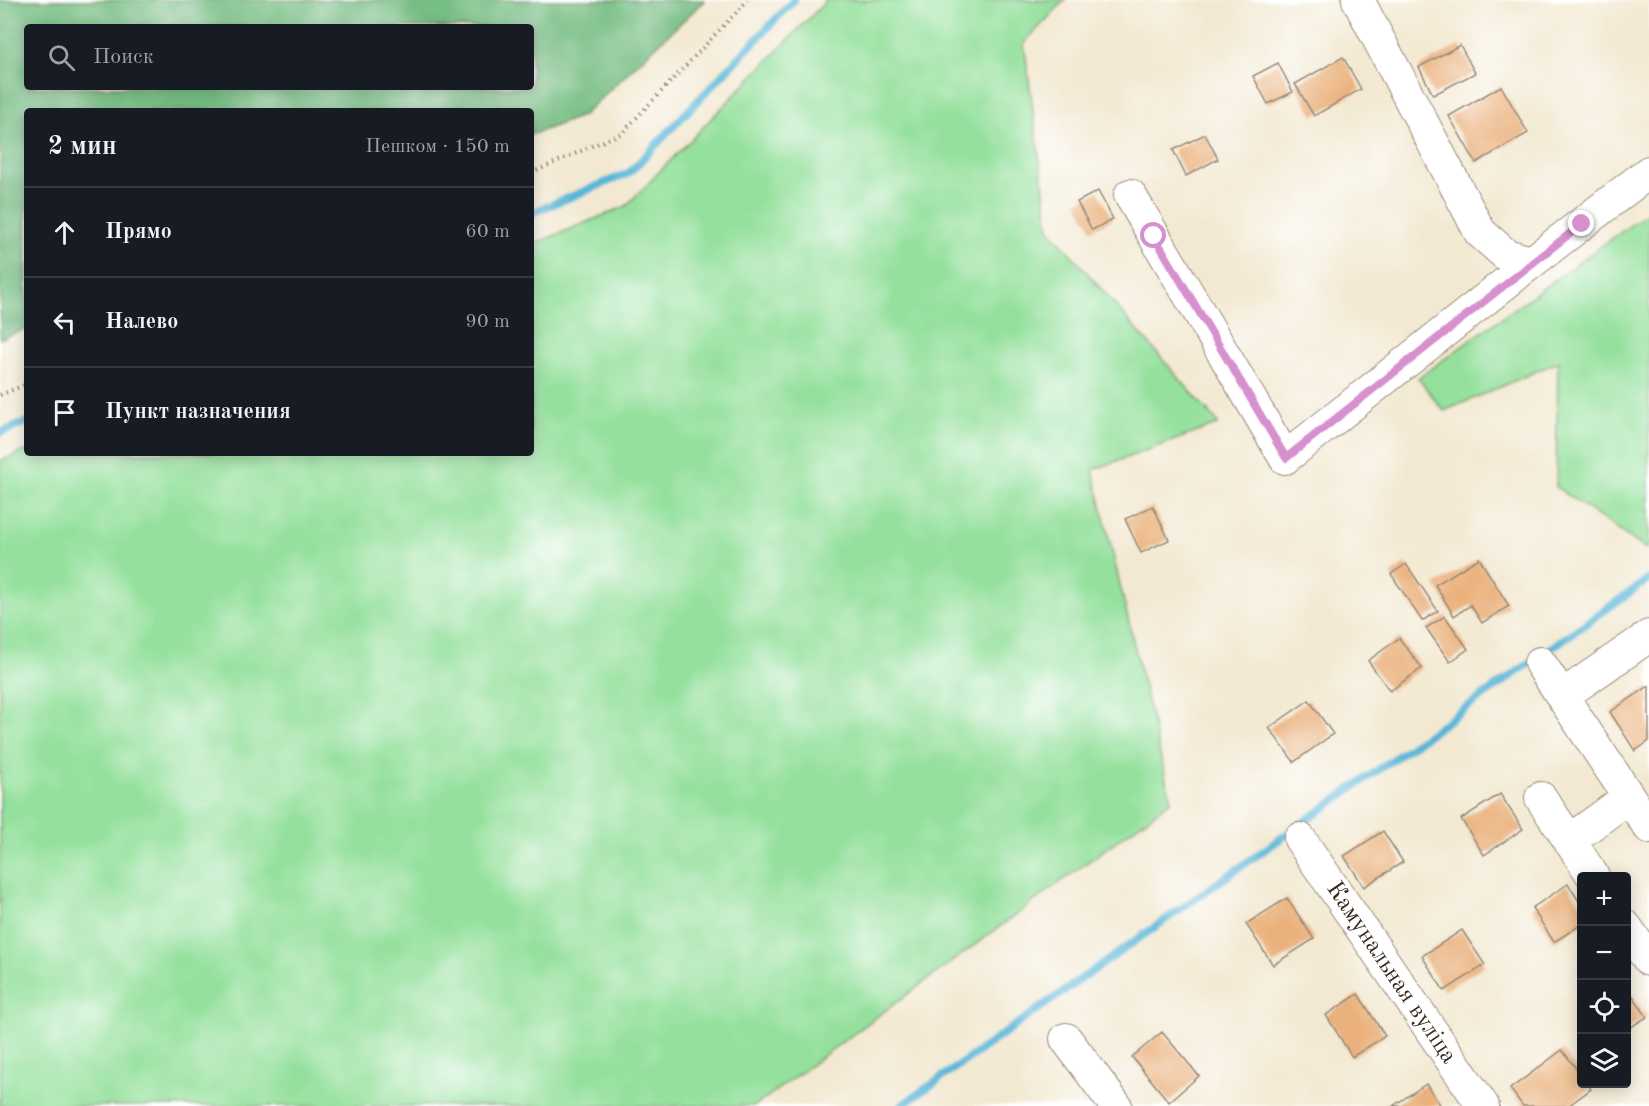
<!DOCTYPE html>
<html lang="ru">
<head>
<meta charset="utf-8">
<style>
	body { margin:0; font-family:"Old Standard TT",serif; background:#20242c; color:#f1f3f6 }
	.controls { position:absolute; right:18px; bottom:18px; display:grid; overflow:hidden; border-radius:6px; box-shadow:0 3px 15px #0003 }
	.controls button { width:54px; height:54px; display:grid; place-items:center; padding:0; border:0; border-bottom:2px solid #363941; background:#171b24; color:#f1f3f6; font:30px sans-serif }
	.stop { position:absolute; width:18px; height:18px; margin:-14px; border:4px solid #d690ce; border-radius:50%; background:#fff }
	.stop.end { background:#d690ce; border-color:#fff; box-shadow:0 2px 6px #0008 }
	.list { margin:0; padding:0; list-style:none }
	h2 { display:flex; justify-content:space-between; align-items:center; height:78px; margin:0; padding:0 24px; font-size:26px }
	h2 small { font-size:20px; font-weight:400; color:#9ea1a6 }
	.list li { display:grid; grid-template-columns:39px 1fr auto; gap:18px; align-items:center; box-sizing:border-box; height:90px; padding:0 24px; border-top:2px solid #363941 }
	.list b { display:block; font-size:22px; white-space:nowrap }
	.list em { font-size:20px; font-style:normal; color:#9ea1a6 }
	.icon { flex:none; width:33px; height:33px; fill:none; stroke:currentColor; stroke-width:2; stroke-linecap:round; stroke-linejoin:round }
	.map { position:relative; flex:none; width:1649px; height:1106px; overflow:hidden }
	.search { position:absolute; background:#171b24; box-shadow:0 3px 15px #0003; left:24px; top:24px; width:510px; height:66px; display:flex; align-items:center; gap:15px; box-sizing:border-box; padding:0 21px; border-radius:6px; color:#9ea1a6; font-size:22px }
	.panel { position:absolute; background:#171b24; box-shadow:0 3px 15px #0003; left:24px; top:108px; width:510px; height:348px; border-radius:6px }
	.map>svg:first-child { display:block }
	.green { fill:#94e09c; stroke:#68855d; stroke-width:1.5 }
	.forest { fill:#77be84; stroke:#597451; stroke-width:1.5; fill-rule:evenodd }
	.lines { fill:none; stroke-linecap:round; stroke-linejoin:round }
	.stream { stroke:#59b6d7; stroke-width:8 }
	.building { fill:#eab17c }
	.minor-casing { stroke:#978a78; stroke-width:34 }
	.path { stroke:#978a78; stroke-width:4; stroke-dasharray:1.5 4.5; stroke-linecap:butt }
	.minor { stroke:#fff; stroke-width:32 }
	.route { stroke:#d690ce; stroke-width:8 }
	.labels { text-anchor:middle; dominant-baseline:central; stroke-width:5; stroke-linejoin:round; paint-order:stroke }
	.street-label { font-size:24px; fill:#3b2a1e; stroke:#fff }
</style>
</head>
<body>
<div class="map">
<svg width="1649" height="1106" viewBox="0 0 1649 1106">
	<rect width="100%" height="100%" fill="#fff"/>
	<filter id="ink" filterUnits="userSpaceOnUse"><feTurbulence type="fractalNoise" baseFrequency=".0167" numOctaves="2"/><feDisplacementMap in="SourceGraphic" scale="12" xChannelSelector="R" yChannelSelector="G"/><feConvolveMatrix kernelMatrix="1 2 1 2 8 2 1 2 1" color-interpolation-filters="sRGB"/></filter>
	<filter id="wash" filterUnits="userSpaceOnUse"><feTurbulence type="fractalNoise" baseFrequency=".008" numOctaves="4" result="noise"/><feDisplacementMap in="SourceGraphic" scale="24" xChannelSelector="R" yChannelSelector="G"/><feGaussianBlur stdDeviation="1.35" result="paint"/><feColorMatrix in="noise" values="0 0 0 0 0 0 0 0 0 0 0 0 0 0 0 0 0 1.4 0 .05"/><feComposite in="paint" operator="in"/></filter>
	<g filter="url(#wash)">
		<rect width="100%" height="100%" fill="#f3e9d2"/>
		<path class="green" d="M827,0H1065L1024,43L1049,229L1219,424L1093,470L1171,801L755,1106H0V461L27,450V453H531V245L626,206Z
			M1649,212V547L1646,549L1556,487L1558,362L1444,411L1418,378Z"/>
		<path class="forest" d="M0,0H705L582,116L531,135V111H27V329L0,339ZM27,27H531V87H27Z"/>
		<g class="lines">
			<path class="stream" d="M531,213L629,173L794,0
				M0,433L27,422
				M901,1106L1649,579"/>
		</g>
		<g id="blocks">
			<path class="building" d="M1460,45L1475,73L1433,95L1419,67Z
				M1343,57L1361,89L1314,116L1295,84Z
				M1278,63L1293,92L1268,104L1253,76Z
				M1501,86L1528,133L1476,163L1449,116Z
				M1205,134L1218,159L1186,176L1173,150Z
				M1098,191L1113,219L1092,230L1077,202Z
				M1153,506L1169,540L1141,553L1125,519Z
				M1479,558L1509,606L1482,623L1471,605L1454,616L1435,585Z
				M1406,564L1438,611L1422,621L1391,574Z
				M1445,616L1468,649L1450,662L1426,628Z
				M1399,638L1422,668L1390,691L1368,661Z
				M1649,686V741L1635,751L1610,712Z
				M1309,700L1333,734L1294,762L1269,728Z
				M1500,794L1523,829L1484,855L1461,819Z
				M1383,831L1403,862L1364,887L1344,856Z
				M1568,884L1582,906V924L1554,942L1532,908Z
				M1287,898L1314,939L1273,965L1246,924Z
				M1462,930L1485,965L1444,991L1422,956Z
				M1626,986L1647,1017L1626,1030Z
				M1358,994L1385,1036L1352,1057L1326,1015Z
				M1162,1032L1199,1076L1169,1102L1132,1057Z
				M1562,1050L1582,1076V1084H1587L1591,1089L1568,1106H1523L1510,1089Z
				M1426,1084L1441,1106H1393Z"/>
		</g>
	</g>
	<g filter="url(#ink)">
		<use href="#blocks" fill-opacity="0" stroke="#978a78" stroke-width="1.5"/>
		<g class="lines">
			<g class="minor-casing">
				<path id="minor" d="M1358,0L1480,232L1506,255L1532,262L1649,172
					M1130,195L1285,458L1532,262
					M1540,663L1649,827
					M1562,696L1649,636
					M1541,798L1593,876
					M1300,839L1483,1106
					M1569,841L1629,797
					M1626,927L1649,960
					M1066,1039L1116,1106"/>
			</g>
			<path class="path" d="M531,173L622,133L748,0
				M0,395L27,384"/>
			<use href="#minor" class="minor"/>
		</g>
	</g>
	<g class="lines" filter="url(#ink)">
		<path class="route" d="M1154,236L1286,458L1582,224"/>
	</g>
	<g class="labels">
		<g class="street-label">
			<text transform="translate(1391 973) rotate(56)">Камунальная вуліца</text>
		</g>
	</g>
</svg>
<div class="controls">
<button>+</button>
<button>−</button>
<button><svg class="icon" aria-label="locate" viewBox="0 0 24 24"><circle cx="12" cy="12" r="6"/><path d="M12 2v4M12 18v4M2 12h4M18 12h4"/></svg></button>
<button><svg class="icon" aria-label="layers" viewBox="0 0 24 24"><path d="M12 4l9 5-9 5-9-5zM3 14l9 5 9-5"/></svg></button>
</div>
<div class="stop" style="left:1154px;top:236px"></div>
<div class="stop end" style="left:1582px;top:224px"></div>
<div class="search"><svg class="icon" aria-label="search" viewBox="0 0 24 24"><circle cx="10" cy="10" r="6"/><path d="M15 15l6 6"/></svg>Поиск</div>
<section class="panel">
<h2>2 мин<small>Пешком · 150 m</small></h2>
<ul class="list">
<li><svg class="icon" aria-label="ahead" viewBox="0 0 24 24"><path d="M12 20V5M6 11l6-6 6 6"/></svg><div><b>Прямо</b></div><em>60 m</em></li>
<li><svg class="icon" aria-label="left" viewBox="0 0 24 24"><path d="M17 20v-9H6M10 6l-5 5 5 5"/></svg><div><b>Налево</b></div><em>90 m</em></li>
<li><svg class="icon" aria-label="arrive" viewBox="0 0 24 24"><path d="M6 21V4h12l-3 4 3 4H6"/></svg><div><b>Пункт назначения</b></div></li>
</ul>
</section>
</div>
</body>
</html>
